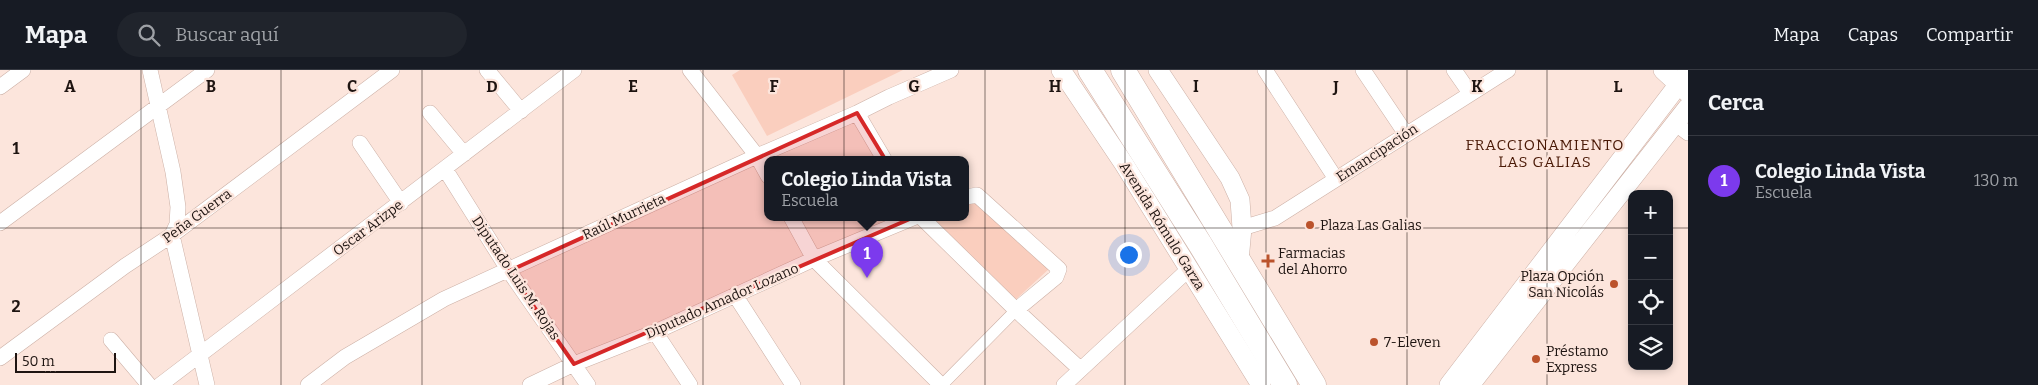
<!DOCTYPE html>
<html lang="es">
<head>
<meta charset="utf-8">
<style>
	body { margin:0; font-family:Bitter,serif; background:#20242c; color:#f1f3f6 }
	.controls { position:absolute; right:15px; bottom:15px; display:grid; overflow:hidden; border-radius:10px; box-shadow:0 2px 8px #0003 }
	.controls button { width:45px; height:45px; display:grid; place-items:center; padding:0; border:0; border-bottom:1px solid #363941; background:#171b24; color:#f1f3f6; font:25px sans-serif }
	.scale { position:absolute; left:15px; bottom:12px; width:101px; box-sizing:border-box; padding-left:5px; border:2px solid #1e1411; border-top:0; font-size:14px; line-height:18px; white-space:nowrap; color:#1e1411; -webkit-text-stroke:4px #fce5dc; paint-order:stroke }
	.you { position:absolute; left:1128px; top:184px; width:18px; height:18px; margin:-12px; border:4px solid #fff; border-radius:50%; background:#1a73e8; box-shadow:0 0 0 8px #1a73e833 }
	.badge { display:grid; place-items:center; width:32px; height:32px; border-radius:50%; background:#7c3aed; color:#fff; font-size:16px; font-weight:700 }
	.pin { position:absolute; translate:-50% -41px; filter:drop-shadow(0 1px 2px #0008) }
	.pin::after { content:''; position:absolute; top:26px; width:18px; height:15px; background:inherit; clip-path:polygon(0 0,100% 0,50% 100%) }
	.popup { position:absolute; left:764px; top:86px; width:205px; height:65px; box-sizing:border-box; display:grid; place-content:center; border-radius:10px; background:#171b24; filter:drop-shadow(0 1px 4px #0005); font-size:16px; white-space:nowrap; color:#9ea1a6 }
	.popup b { font-size:19px; color:#f1f3f6 }
	.popup::after { content:''; position:absolute; left:50%; top:100%; margin-left:-10px; border:10px solid transparent; border-top-color:#171b24 }
	.list { margin:0; padding:0; list-style:none }
	h2 { display:flex; justify-content:space-between; align-items:center; height:65px; margin:0; padding:0 20px; font-size:21px }
	h2 small { font-size:16px; font-weight:400; color:#9ea1a6 }
	.list li { display:grid; grid-template-columns:32px 1fr auto; gap:15px; align-items:center; box-sizing:border-box; height:90px; padding:0 20px; border-top:1px solid #363941 }
	.list b { display:block; font-size:19px; white-space:nowrap }
	.list p { margin:0; font-size:16px; white-space:nowrap; color:#9ea1a6 }
	.list em { font-size:16px; font-style:normal; color:#9ea1a6 }
	.icon { flex:none; width:28px; height:28px; fill:none; stroke:currentColor; stroke-width:2; stroke-linecap:round; stroke-linejoin:round }
	.map { position:relative; flex:none; width:1688px; height:315px; overflow:hidden }
	header { display:flex; align-items:center; gap:30px; box-sizing:border-box; height:70px; padding:0 25px; background:#171b24; border-bottom:1px solid #363941 }
	header strong { font-size:24px }
	nav { display:flex; gap:28px; margin-inline-start:auto; font-size:18px }
	.search { width:350px; height:45px; background:#20242c; display:flex; align-items:center; gap:12px; box-sizing:border-box; padding:0 18px; border-radius:28px; color:#9ea1a6; font-size:19px }
	main { display:flex }
	aside { flex:1; background:#171b24 }
	.map>svg:first-child { display:block }
	.green { fill:#facebe }
	.lines { fill:none; stroke-linecap:round; stroke-linejoin:round }
	.pedestrian-casing { stroke:#ccb0a6; stroke-width:12 }
	.minor-casing { stroke:#ccb0a6; stroke-width:16 }
	.tertiary-casing { stroke:#ccb0a6; stroke-width:20 }
	.primary-casing { stroke:#ccb0a6; stroke-width:25 }
	.pedestrian { stroke:#fff; stroke-width:11 }
	.minor { stroke:#fff; stroke-width:15 }
	.tertiary { stroke:#fff; stroke-width:19 }
	.primary { stroke:#fff; stroke-width:24 }
	.marked { fill:#d62828; fill-opacity:0.2; stroke:#d62828; stroke-width:4; stroke-linejoin:round }
	.grid { fill:none; stroke:#1e1411; stroke-width:1; stroke-opacity:0.55 }
	.poi-dot { fill:#bb532c; stroke:#fce5dc; stroke-width:2 }
	.labels { text-anchor:middle; dominant-baseline:central; stroke-width:4.5; stroke-linejoin:round; paint-order:stroke }
	.street-label { font-size:14px; fill:#1e1411; stroke:#fce5dc }
	.poi-label { font-size:14px; fill:#1e1411; stroke:#fce5dc; text-anchor:start }
	.neighbourhood-label { font-size:15px; letter-spacing:1px; fill:#491805; stroke:#fce5dc }
	.grid-label { font-size:16px; text-anchor:middle; font-weight:bold; fill:#1e1411; stroke:#fce5dc; stroke-width:4.5; stroke-linejoin:round; paint-order:stroke }
</style>
</head>
<body>
<header>
<strong>Mapa</strong>
<div class="search"><svg class="icon" aria-label="search" viewBox="0 0 24 24"><circle cx="10" cy="10" r="6"/><path d="M15 15l6 6"/></svg>Buscar aquí</div>
<nav><a>Mapa</a><a>Capas</a><a>Compartir</a></nav>
</header>
<main>
<div class="map">
<svg width="1688" height="315" viewBox="0 0 1688 315">
	<rect width="100%" height="100%" fill="#fce5dc"/>
	<path class="green" d="M740,0H903L767,66L732,5Z
		M973,126L1049,199L1013,232L930,147H966V129Z"/>
	<g class="lines">
		<g class="pedestrian-casing">
			<path id="pedestrian" d="M942,315L1016,240"/>
		</g>
		<g class="minor-casing">
			<path id="minor" d="M150,0L173,102L178,137L177,154L172,165L207,315
				M487,0L521,41
				M690,0L757,86L768,106
				M1265,0L1336,109
				M1363,0L1406,64
				M1454,0L1470,23
				M0,17L23,0
				M430,43L464,84
				M857,43L884,89
				M1676,54L1688,63
				M360,73L401,133
				M445,99L509,201L588,315
				M966,127L977,125L1059,199L1056,207L1016,240
				M791,147L814,189L941,315
				M921,147L1016,240L1080,299
				M0,153L207,0
				M1242,158L1275,148L1508,0
				M735,225L793,315
				M655,262L690,315
				M111,270L149,315
				M0,288L125,196L172,165L392,0
				M160,315L574,0
				M308,315L345,287L444,229L757,86L857,43L889,27L951,0
				M530,315L574,294L655,262L814,189L915,147
				M1064,315L1189,199"/>
		</g>
		<g class="tertiary-casing">
			<path id="tertiary" d="M1061,0L1124,94L1261,315
				M1158,0L1230,108L1240,130L1242,158L1239,191
				M1663,0L1688,23
				M1449,315L1688,2
				M1470,315L1688,37"/>
		</g>
		<g class="primary-casing">
			<path id="primary" d="M1090,0L1200,174L1285,315
				M1123,0L1314,315"/>
		</g>
		<use href="#pedestrian" class="pedestrian"/>
		<use href="#minor" class="minor"/>
		<use href="#tertiary" class="tertiary"/>
		<use href="#primary" class="primary"/>
	</g>
	<path class="marked" d="M857,43L919,145L574,294L509,201Z"/>
	<path class="grid" d="M141,0V315M281,0V315M422,0V315M563,0V315M703,0V315M844,0V315M985,0V315M1125,0V315M1266,0V315M1407,0V315M1547,0V315M0,158H1632M1669,158H1688"/>
	<g class="poi-dot">
		<circle cx="1310" cy="155" r="5"/>
		<path d="M1265.5 183.5h5v5h5v5h-5v5h-5v-5h-5v-5h5z"/>
		<circle cx="1614" cy="214" r="5"/>
		<circle cx="1374" cy="272" r="5"/>
		<circle cx="1536" cy="289" r="5"/>
	</g>
	<g class="labels">
		<g class="street-label">
			<text transform="translate(1377 83) rotate(-33)">Emancipación</text>
			<text transform="translate(197 146) rotate(-36)">Peña Guerra</text>
			<text transform="translate(624 147) rotate(-25)">Raúl Murrieta</text>
			<text transform="translate(1162 156) rotate(58)">Avenida Rómulo Garza</text>
			<text transform="translate(368 158) rotate(-37)">Oscar Arizpe</text>
			<text transform="translate(516 208) rotate(56)">Diputado Luis M. Rojas</text>
			<text transform="translate(722 231) rotate(-24)">Diputado Amador Lozano</text>
		</g>
		<g class="poi-label">
			<text x="1320" y="155">Plaza Las Galias</text>
			<text x="1278" y="183">Farmacias<tspan x="1278" dy="16">del Ahorro</tspan></text>
			<text x="1604" y="206" text-anchor="end">Plaza Opción<tspan x="1604" dy="16">San Nicolás</tspan></text>
			<text x="1384" y="272">7-Eleven</text>
			<text x="1546" y="281">Préstamo<tspan x="1546" dy="16">Express</tspan></text>
		</g>
		<g class="neighbourhood-label">
			<text x="1545" y="75">FRACCIONAMIENTO<tspan x="1545" dy="17">LAS GALIAS</tspan></text>
		</g>
	</g>
	<g class="grid-label">
		<text x="70" y="22">A</text>
		<text x="211" y="22">B</text>
		<text x="352" y="22">C</text>
		<text x="492" y="22">D</text>
		<text x="633" y="22">E</text>
		<text x="774" y="22">F</text>
		<text x="914" y="22">G</text>
		<text x="1055" y="22">H</text>
		<text x="1196" y="22">I</text>
		<text x="1336" y="22">J</text>
		<text x="1477" y="22">K</text>
		<text x="1618" y="22">L</text>
		<text x="16" y="84">1</text>
		<text x="16" y="242">2</text>
	</g>
</svg>
<div class="controls">
<button>+</button>
<button>−</button>
<button><svg class="icon" aria-label="locate" viewBox="0 0 24 24"><circle cx="12" cy="12" r="6"/><path d="M12 2v4M12 18v4M2 12h4M18 12h4"/></svg></button>
<button><svg class="icon" aria-label="layers" viewBox="0 0 24 24"><path d="M12 4l9 5-9 5-9-5zM3 14l9 5 9-5"/></svg></button>
</div>
<div class="scale">50 m</div>
<div class="you"></div>
<div class="pin badge" style="left:867px;top:208px">1</div>
<div class="popup"><b>Colegio Linda Vista</b>Escuela</div>
</div>
<aside>
<h2>Cerca<small></small></h2>
<ul class="list">
<li><span class="badge">1</span><div><b>Colegio Linda Vista</b><p>Escuela</p></div><em>130 m</em></li>
</ul>
</aside>
</main>
</body>
</html>
